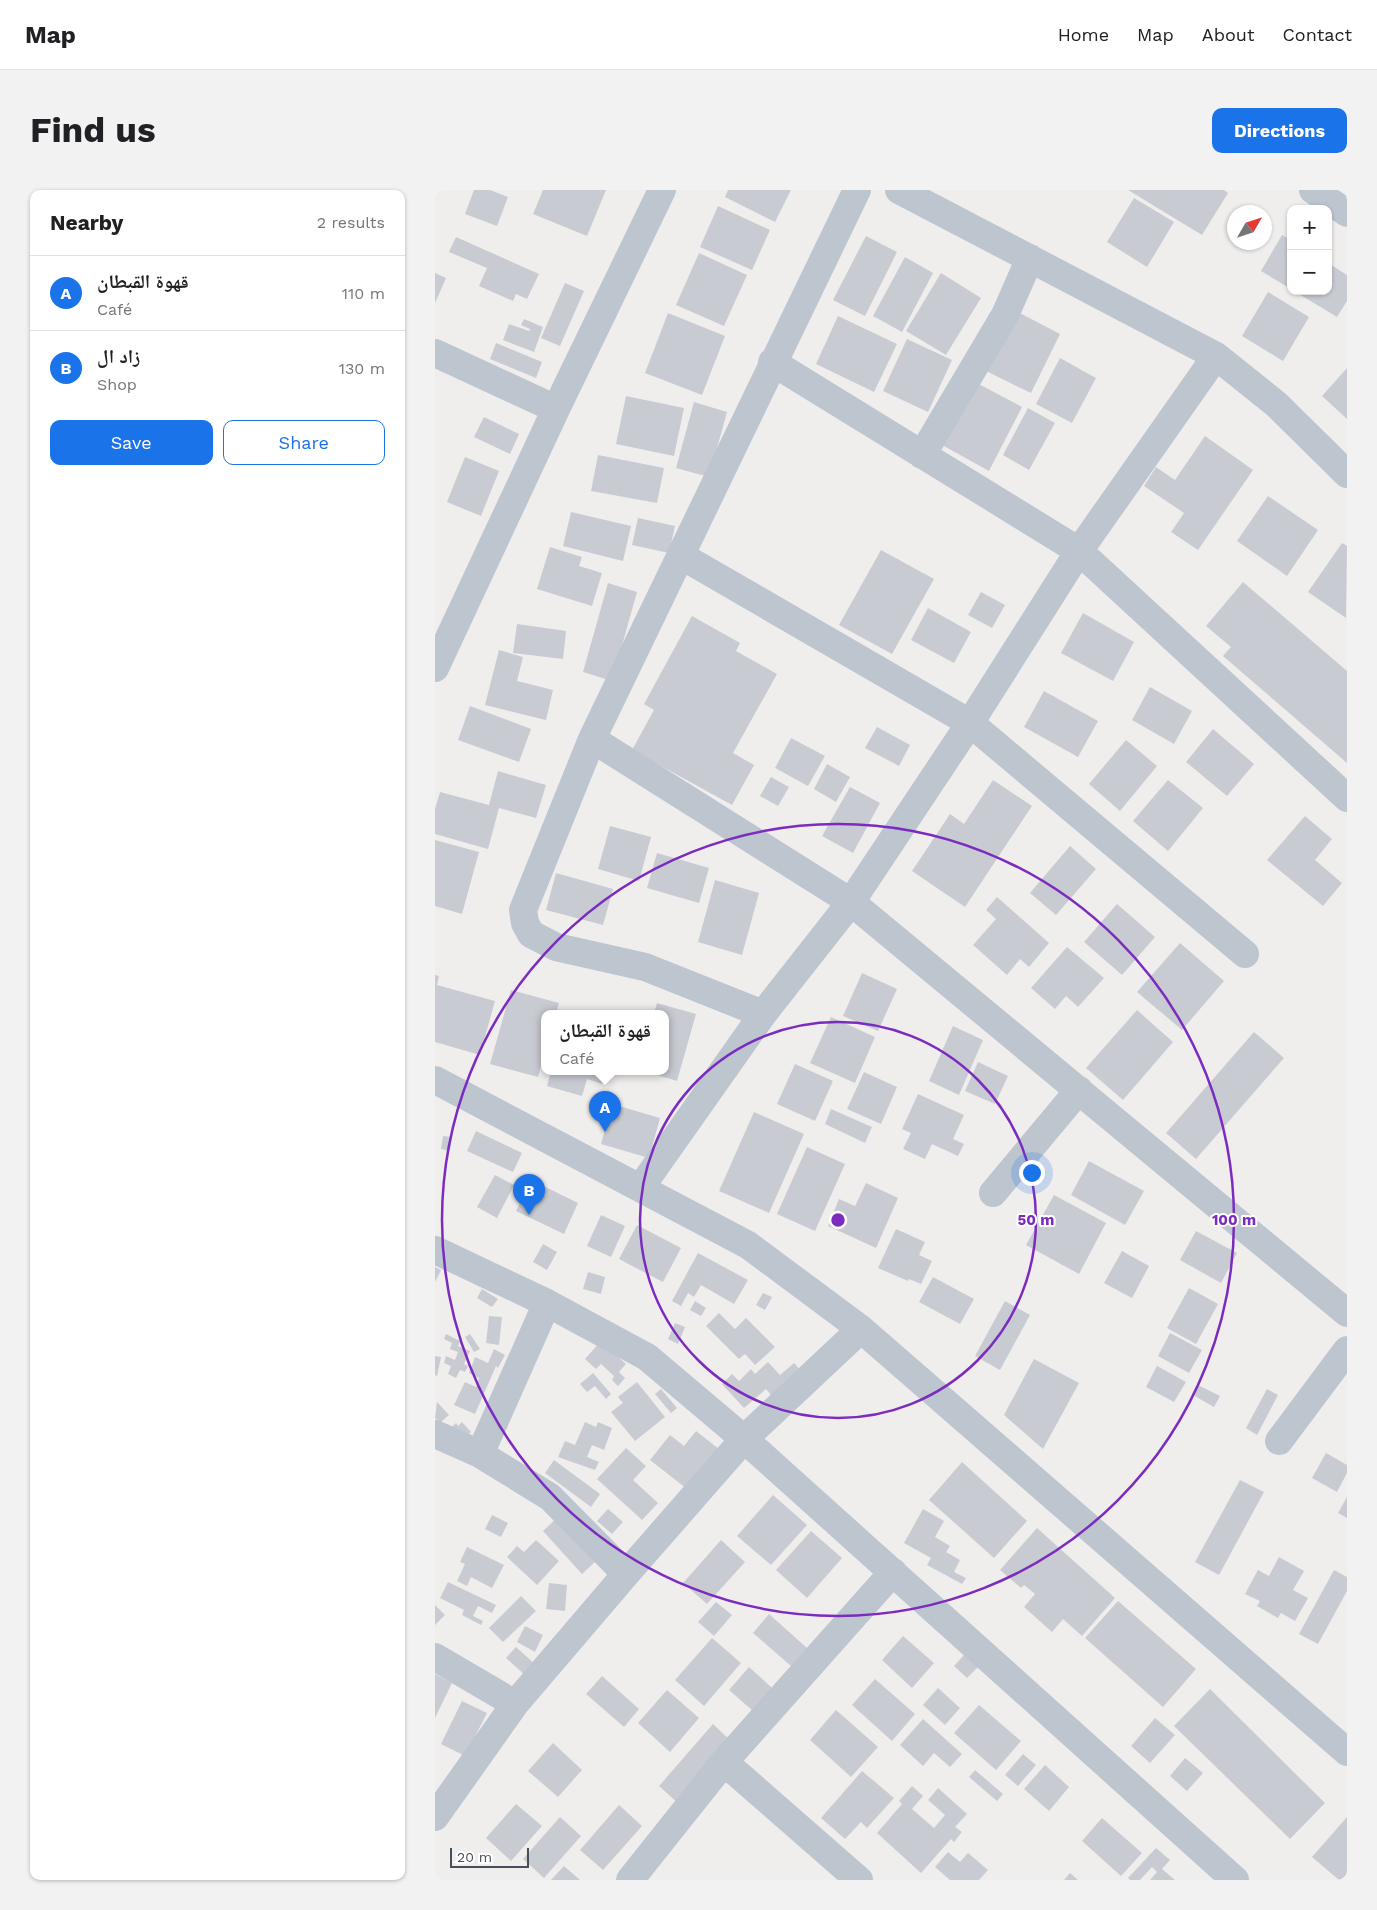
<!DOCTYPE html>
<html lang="en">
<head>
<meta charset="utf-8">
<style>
	body { margin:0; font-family:"Work Sans","Noto Naskh Arabic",sans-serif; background:#f2f2f2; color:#202124 }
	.controls { position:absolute; right:15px; top:15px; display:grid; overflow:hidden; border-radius:10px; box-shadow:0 1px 4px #0004 }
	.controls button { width:45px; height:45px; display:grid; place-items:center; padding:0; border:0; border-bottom:1px solid #e0e0e0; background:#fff; color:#202124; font:25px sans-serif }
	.compass { position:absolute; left:792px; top:15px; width:45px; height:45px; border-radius:50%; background:#fff; box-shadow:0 1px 4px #0004; rotate:51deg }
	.scale { position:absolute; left:15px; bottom:12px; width:79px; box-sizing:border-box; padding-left:5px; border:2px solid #454e5a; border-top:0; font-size:14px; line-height:18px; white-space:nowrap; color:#454e5a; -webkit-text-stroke:4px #fff; paint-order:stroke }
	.you { position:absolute; left:596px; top:982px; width:18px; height:18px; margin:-12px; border:4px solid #fff; border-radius:50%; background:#1a73e8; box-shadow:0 0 0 8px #1a73e833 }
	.badge { display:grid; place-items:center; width:32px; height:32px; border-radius:50%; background:#1a73e8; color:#fff; font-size:16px; font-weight:700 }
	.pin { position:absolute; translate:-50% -41px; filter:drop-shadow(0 1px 2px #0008) }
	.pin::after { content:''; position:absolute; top:26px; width:18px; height:15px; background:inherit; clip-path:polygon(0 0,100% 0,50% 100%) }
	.popup { position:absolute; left:106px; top:820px; width:128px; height:65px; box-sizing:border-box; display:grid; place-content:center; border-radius:10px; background:#fff; filter:drop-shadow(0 1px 4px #0005); font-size:16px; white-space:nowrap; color:#757577 }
	.popup b { font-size:19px; color:#202124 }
	.popup::after { content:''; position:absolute; left:50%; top:100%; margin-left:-10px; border:10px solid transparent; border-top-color:#fff }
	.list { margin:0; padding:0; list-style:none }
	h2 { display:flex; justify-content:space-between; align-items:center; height:65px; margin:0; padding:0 20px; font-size:21px }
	h2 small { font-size:16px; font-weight:400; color:#757577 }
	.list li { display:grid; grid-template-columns:32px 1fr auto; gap:15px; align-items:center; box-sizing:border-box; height:75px; padding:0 20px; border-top:1px solid #e0e0e0 }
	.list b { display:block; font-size:19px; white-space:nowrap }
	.list p { margin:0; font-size:16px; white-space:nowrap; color:#757577 }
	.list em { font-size:16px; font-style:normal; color:#757577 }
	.actions { display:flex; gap:10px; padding:15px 20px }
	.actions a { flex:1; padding:11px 0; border:1px solid #1a73e8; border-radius:10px; text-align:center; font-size:18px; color:#1a73e8 }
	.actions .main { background:#1a73e8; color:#fff }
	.map { position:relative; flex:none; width:912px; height:1690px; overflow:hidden; border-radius:10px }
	header { display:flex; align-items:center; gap:30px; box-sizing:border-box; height:70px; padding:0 25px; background:#fff; border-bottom:1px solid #e0e0e0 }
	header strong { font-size:24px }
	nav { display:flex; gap:28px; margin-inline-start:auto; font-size:18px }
	.intro { display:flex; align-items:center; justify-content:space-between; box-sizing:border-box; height:120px; padding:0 30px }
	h1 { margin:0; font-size:35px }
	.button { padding:12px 22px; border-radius:10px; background:#1a73e8; color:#fff; font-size:18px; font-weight:700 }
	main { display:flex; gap:30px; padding:0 30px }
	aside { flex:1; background:#fff; border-radius:10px; box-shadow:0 1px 4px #0004 }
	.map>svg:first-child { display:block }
	.building { fill:#c9cbd3 }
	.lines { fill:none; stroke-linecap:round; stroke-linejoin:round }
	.minor { stroke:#bdc5cf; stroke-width:28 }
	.tertiary { stroke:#bdc5cf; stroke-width:28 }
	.ring { fill:none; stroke:#7b2cbf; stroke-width:2.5 }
	.centre { fill:#7b2cbf; stroke:#fff; stroke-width:2.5 }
	.ring-label { font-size:15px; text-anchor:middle; font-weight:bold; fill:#7b2cbf; stroke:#fff; stroke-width:4; stroke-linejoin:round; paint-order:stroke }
</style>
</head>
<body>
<header>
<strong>Map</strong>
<nav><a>Home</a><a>Map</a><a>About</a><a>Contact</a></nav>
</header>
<div class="intro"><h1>Find us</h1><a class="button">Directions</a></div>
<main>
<aside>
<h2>Nearby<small>2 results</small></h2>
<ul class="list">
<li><span class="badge">A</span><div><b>قهوة القبطان</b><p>Café</p></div><em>110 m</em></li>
<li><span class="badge">B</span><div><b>زاد ال</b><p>Shop</p></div><em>130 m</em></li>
</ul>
<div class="actions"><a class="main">Save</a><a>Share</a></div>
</aside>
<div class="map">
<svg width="912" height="1690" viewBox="0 0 912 1690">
	<rect width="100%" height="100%" fill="#f0eded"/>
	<path class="building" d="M39,0H55L73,7L62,36L30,24Z
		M108,0H171L152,46L98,24Z
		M293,0H356L340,32L290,7Z
		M693,0H789L793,3L767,45Z
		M699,8L739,32L712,77L672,52Z
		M283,16L335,40L317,80L265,57Z
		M847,45L856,50V99L826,81Z
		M431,46L462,62L430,126L398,110Z
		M21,47L104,84L92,109L81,104L78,111L44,96L52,78L14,62Z
		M264,63L312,85L289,136L241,115Z
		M470,67L498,83L467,142L438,126Z
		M893,73L912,85V111L902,127L859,101H893Z
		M0,83L11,88L0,113Z
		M506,83L546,108L511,165L471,141Z
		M130,93L149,101L125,156L106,148Z
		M833,102L874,127L848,171L807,146Z
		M581,121L625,144L596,203L551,181Z
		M233,123L290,146L267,205L210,183Z
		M403,126L462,154L439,202L381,174Z
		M89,129L108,137L99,162L68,150L74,134L94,141L95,139L86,135Z
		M472,149L517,170L493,222L448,201Z
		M61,153L107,172L101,188L55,169Z
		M625,168L661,188L637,233L601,214Z
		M912,178V229L887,206Z
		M540,192L587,217L554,281L507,255Z
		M191,206L249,218L239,266L181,254Z
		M259,212L292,222L274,287L241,278Z
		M593,218L620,233L594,280L568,265Z
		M49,227L84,244L75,264L39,247Z
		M770,246L818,280L763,360L736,342L749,323L709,296L721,277L740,290Z
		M163,265L229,278L222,313L156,301Z
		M30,267L64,281L46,326L12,312Z
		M833,306L883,340L852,386L802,351Z
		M136,322L196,336L188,371L128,356Z
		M203,328L240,336L234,363L197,355Z
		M907,353L912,356L911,428L873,402Z
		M115,357L147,367L144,376L167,383L157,416L102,399Z
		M446,360L499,389L457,464L404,435Z
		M808,392L912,481V573L788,466L796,457L771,436Z
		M173,393L202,402L177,491L148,482Z
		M546,402L570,415L557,438L533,425Z
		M493,418L536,442L519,473L476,450Z
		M648,423L699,452L678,491L626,463Z
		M257,426L305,453L301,461L342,484L298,563L319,575L297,615L197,560L219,520L209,514Z
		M82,434L131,441L128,469L78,463Z
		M64,460L88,467L82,491L118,500L111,530L50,515Z
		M715,497L757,521L739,554L697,530Z
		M609,501L663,531L643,567L589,537Z
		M35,516L96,539L84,572L23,550Z
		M442,537L475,555L464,576L430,558Z
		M778,539L819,574L792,606L751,572Z
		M356,548L390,566L373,596L340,578Z
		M691,550L722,576L685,621L654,594Z
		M392,574L415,587L401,612L379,599Z
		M63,581L111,595L101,628L64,618L53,659L0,644V619L5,602L54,615Z
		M336,587L354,597L343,616L325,606Z
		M558,590L597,616L530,717L477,681L515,624L529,634Z
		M733,590L768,618L733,661L698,631Z
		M415,597L445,613L418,663L387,646Z
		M870,626L897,649L880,670L907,693L888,716L832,670Z
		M175,636L216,647L204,691L163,679Z
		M0,650L44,662L27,724L0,716Z
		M635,656L661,679L621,725L595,703Z
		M222,663L274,678L264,713L212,698Z
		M121,683L178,699L168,735L111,720Z
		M280,690L324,703L307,765L263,752Z
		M562,707L614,753L594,777L585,769L572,785L538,755L561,729L551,720Z
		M682,714L720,747L687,785L649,752Z
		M745,753L789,791L747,840L702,802Z
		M632,757L669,788L643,817L631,806L620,819L596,798Z
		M427,783L462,799L443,841L408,826Z
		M0,785L4,786L2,795L60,811L45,865L0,852Z
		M76,800L124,813L121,823H110V862L103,887L55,874Z
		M222,813L261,824L242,891L209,881H230V823H219Z
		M702,820L738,852L688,910L651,878Z
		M396,827L440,847L420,893L375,873Z
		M518,836L548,850L524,905L494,891Z
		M819,842L849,868L761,969L731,943Z
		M543,872L573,886L560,914L530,901Z
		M360,874L398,891L380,931L342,914Z
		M116,881H170L167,894L152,889L147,906L112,896Z
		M429,882L462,897L446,934L412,919Z
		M483,904L529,925L518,949L529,954L523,966L497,954L490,969L468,959L476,943L467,939Z
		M177,914L225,928L214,968L166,954Z
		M396,919L437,937L430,953L390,934Z
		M319,922L369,944L334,1023L284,1001Z
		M41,941L87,963L78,982L32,961Z
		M8,946L17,947L15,961L6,959Z
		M372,957L410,974L380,1041L342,1024Z
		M654,971L709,1001L690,1035L636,1005Z
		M60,985L79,995L62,1028L42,1017Z
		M96,990L143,1013L129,1044L81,1021Z
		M431,993L463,1008L441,1058L393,1036L404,1009L420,1016Z
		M619,1005L671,1033L644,1084L591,1055Z
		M166,1025L190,1036L176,1067L152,1056Z
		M202,1035L246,1058L228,1092L184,1069Z
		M461,1039L490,1052L484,1065L497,1071L486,1094L474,1089L473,1091L443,1078Z
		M761,1041L802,1063L786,1093L745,1070Z
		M108,1054L122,1062L112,1080L98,1072Z
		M687,1061L714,1076L697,1108L669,1093Z
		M263,1063L313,1090L299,1114L266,1095L259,1107L253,1103L246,1116L237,1111Z
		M0,1077L6,1080L0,1092Z
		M153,1082L170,1087L166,1104L148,1099Z
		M498,1087L539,1109L525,1134L484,1112Z
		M754,1098L783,1114L761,1154L732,1138Z
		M47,1099L63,1109L57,1117L42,1108Z
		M328,1103L337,1107L330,1120L321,1115Z
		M260,1111L271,1118L266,1126L255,1120Z
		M570,1111L595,1125L565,1180L540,1166Z
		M284,1123L300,1139L311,1128L340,1157L320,1175L310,1164L304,1169L271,1136Z
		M54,1126L67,1127L64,1155L51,1153Z
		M240,1133L250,1137L243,1154L233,1149Z
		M735,1143L767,1160L754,1183L723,1166Z
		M11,1144L25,1151L23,1156L35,1161L29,1174L33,1176L30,1182L25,1180L21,1188L13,1184L16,1176L9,1173L11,1166L20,1170L23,1162L15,1159L17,1153L9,1149Z
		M35,1144L45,1159L39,1162L30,1147Z
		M166,1151L191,1174L184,1182L190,1188L183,1196L177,1190L179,1186L166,1174L161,1179L150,1169Z
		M59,1159L70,1165L63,1178L61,1176L40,1224L19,1215L30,1192L41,1197L44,1188L34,1183L40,1167L53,1173Z
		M0,1166L6,1167L2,1186L0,1185Z
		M599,1169L644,1193L608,1259L569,1225Z
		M333,1172L345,1185L359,1173L369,1184L340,1210L331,1199L309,1218L287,1194L297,1184L304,1191L316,1179L320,1184Z
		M722,1176L751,1192L739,1212L711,1197Z
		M158,1183L176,1204L171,1209L160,1196L152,1202L145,1194Z
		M202,1192L230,1227L200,1251L176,1222L188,1213L183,1207Z
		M763,1195L785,1206L779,1217L758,1205Z
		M226,1199L242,1218L236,1223L220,1204Z
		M832,1199L843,1205L822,1245L811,1238Z
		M2,1212L14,1225L5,1233L0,1228Z
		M27,1232L36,1242L27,1250L17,1237L21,1233L23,1236Z
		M150,1232L161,1237L163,1232L177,1238L169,1260L157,1255L152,1267L164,1272L160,1280L123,1267L130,1251L140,1255Z
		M261,1241L284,1259L252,1299L215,1270L235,1245L249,1256Z
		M191,1258L211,1276L198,1290L223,1313L207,1330L162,1289Z
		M891,1263L912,1275V1283L902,1302L877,1288Z
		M119,1270L165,1304L156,1317L110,1283Z
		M527,1272L592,1331L559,1368L494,1310Z
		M805,1290L829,1302L784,1385L760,1372Z
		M338,1305L372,1335L336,1375L302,1346Z
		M912,1307V1328L903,1323Z
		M173,1319L188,1332L177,1344L162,1331Z
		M488,1319L509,1331L500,1347L515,1356L511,1362L525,1370L519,1382L531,1388L527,1394L492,1375L496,1368L469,1353Z
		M57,1325L73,1333L66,1347L50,1339Z
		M123,1327L162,1370L147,1384L108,1341Z
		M602,1338L680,1408L647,1446L628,1429L617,1442L589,1417L600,1404L589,1395L586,1398L565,1380Z
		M376,1341L407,1368L372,1408L341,1380Z
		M101,1350L124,1371L102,1395L72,1367L82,1356L89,1362Z
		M286,1350L310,1372L272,1414L248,1393Z
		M32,1357L69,1375L57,1398L36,1387L32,1396L22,1391L30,1374L25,1372Z
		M844,1367L869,1381L858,1400L873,1408L860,1431L846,1423L843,1428L822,1416L825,1411L810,1404L823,1380L834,1386Z
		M899,1380L912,1387V1401L883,1454L864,1444Z
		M13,1392L61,1415L57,1423L43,1416L38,1426L48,1431L46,1435L27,1425L29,1420L5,1408Z
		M114,1393L132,1395L130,1421L111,1419Z
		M86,1406L101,1421L68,1452L54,1438Z
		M683,1411L761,1479L728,1517L650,1448Z
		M281,1412L297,1425L279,1446L263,1432Z
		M0,1415L10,1425L0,1435Z
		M334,1424L372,1458L356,1476L318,1443Z
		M90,1436L108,1445L100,1462L82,1452Z
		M468,1446L499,1473L477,1498L447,1470Z
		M277,1448L306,1473L269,1516L240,1490Z
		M81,1457L101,1475L91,1486L71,1468Z
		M530,1464L544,1476L532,1488L519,1476Z
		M314,1477L346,1506L326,1528L294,1500Z
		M0,1484L17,1493L0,1528Z
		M167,1486L204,1519L189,1537L151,1504Z
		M440,1489L480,1524L457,1551L417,1515Z
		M503,1498L525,1518L510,1535L488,1515Z
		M775,1499L890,1613L855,1649L739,1536Z
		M232,1500L264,1528L235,1562L203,1533Z
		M27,1511L52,1523L30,1566L6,1554Z
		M544,1515L586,1551L561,1580L519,1543Z
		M401,1520L443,1557L416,1587L375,1550Z
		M720,1528L740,1545L715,1573L696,1556Z
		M488,1529L527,1564L515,1577L499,1563L488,1576L465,1555Z
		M278,1534L299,1554L245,1615L224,1596Z
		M118,1553L147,1580L123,1607L93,1581Z
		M588,1564L601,1575L583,1596L570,1585Z
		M750,1568L768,1583L752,1601L735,1586Z
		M610,1575L634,1597L614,1621L589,1599Z
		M540,1580L568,1604L562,1611L534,1587Z
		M427,1581L459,1608L432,1638L426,1632L410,1649L386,1628Z
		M477,1596L488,1606L477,1619L499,1638L510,1625L493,1610L503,1598L532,1624L520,1637L527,1642L519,1652L516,1649L486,1683L442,1643L467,1614L464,1611Z
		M81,1614L107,1636L76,1671L51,1648Z
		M184,1615L207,1636L168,1680L145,1660Z
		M125,1627L146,1646L109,1688L88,1669Z
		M912,1627V1685L908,1690H904L877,1667Z
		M667,1628L707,1663L686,1686L647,1651Z
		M721,1658L735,1670L727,1679L740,1690H715L722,1682L717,1677L705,1690H695L693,1688Z
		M513,1662L525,1672L533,1663L553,1680L544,1690H515L500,1677Z
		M129,1676L145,1690H116Z
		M635,1683L643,1690H629Z"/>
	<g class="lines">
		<path class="minor" d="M464,0L781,166L841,214L912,284
			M0,163L121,219
			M337,172L644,361L912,608
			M487,265L570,125L595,68
			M245,365L535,533L810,764
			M0,478L121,219L227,0
			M157,549L416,712L912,1123
			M328,824L210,777L121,757L96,744L90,733L88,720L157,549L422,0
			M0,890L313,1055L426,1139L912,1562
			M206,997L328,824L416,712L535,533L644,361L781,166
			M558,1003L644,900
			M0,1060L112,1113L212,1167L309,1249L800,1690
			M0,1244L45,1264L115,1307L191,1384
			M844,1251L912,1160
			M45,1264L112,1113
			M0,1467L80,1514
			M289,1572L424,1690
			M0,1627L80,1514L191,1384L309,1249L426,1139
			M195,1690L289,1572L458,1382"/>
		<path class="tertiary" d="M878,0L912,23"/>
	</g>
	<g class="ring">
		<circle cx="403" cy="1030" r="198"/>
		<circle cx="403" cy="1030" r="396"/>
	</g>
	<circle cx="403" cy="1030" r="8" class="centre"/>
	<g class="ring-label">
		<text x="601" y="1035">50 m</text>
		<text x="799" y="1035">100 m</text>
	</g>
</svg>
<div class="controls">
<button>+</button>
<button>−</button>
</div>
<svg class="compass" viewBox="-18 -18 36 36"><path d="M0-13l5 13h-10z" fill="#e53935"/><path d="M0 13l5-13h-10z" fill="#757577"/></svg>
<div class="scale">20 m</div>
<div class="you"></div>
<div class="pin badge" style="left:170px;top:942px">A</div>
<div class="popup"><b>قهوة القبطان</b>Café</div>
<div class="pin badge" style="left:94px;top:1025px">B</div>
</div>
</main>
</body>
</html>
